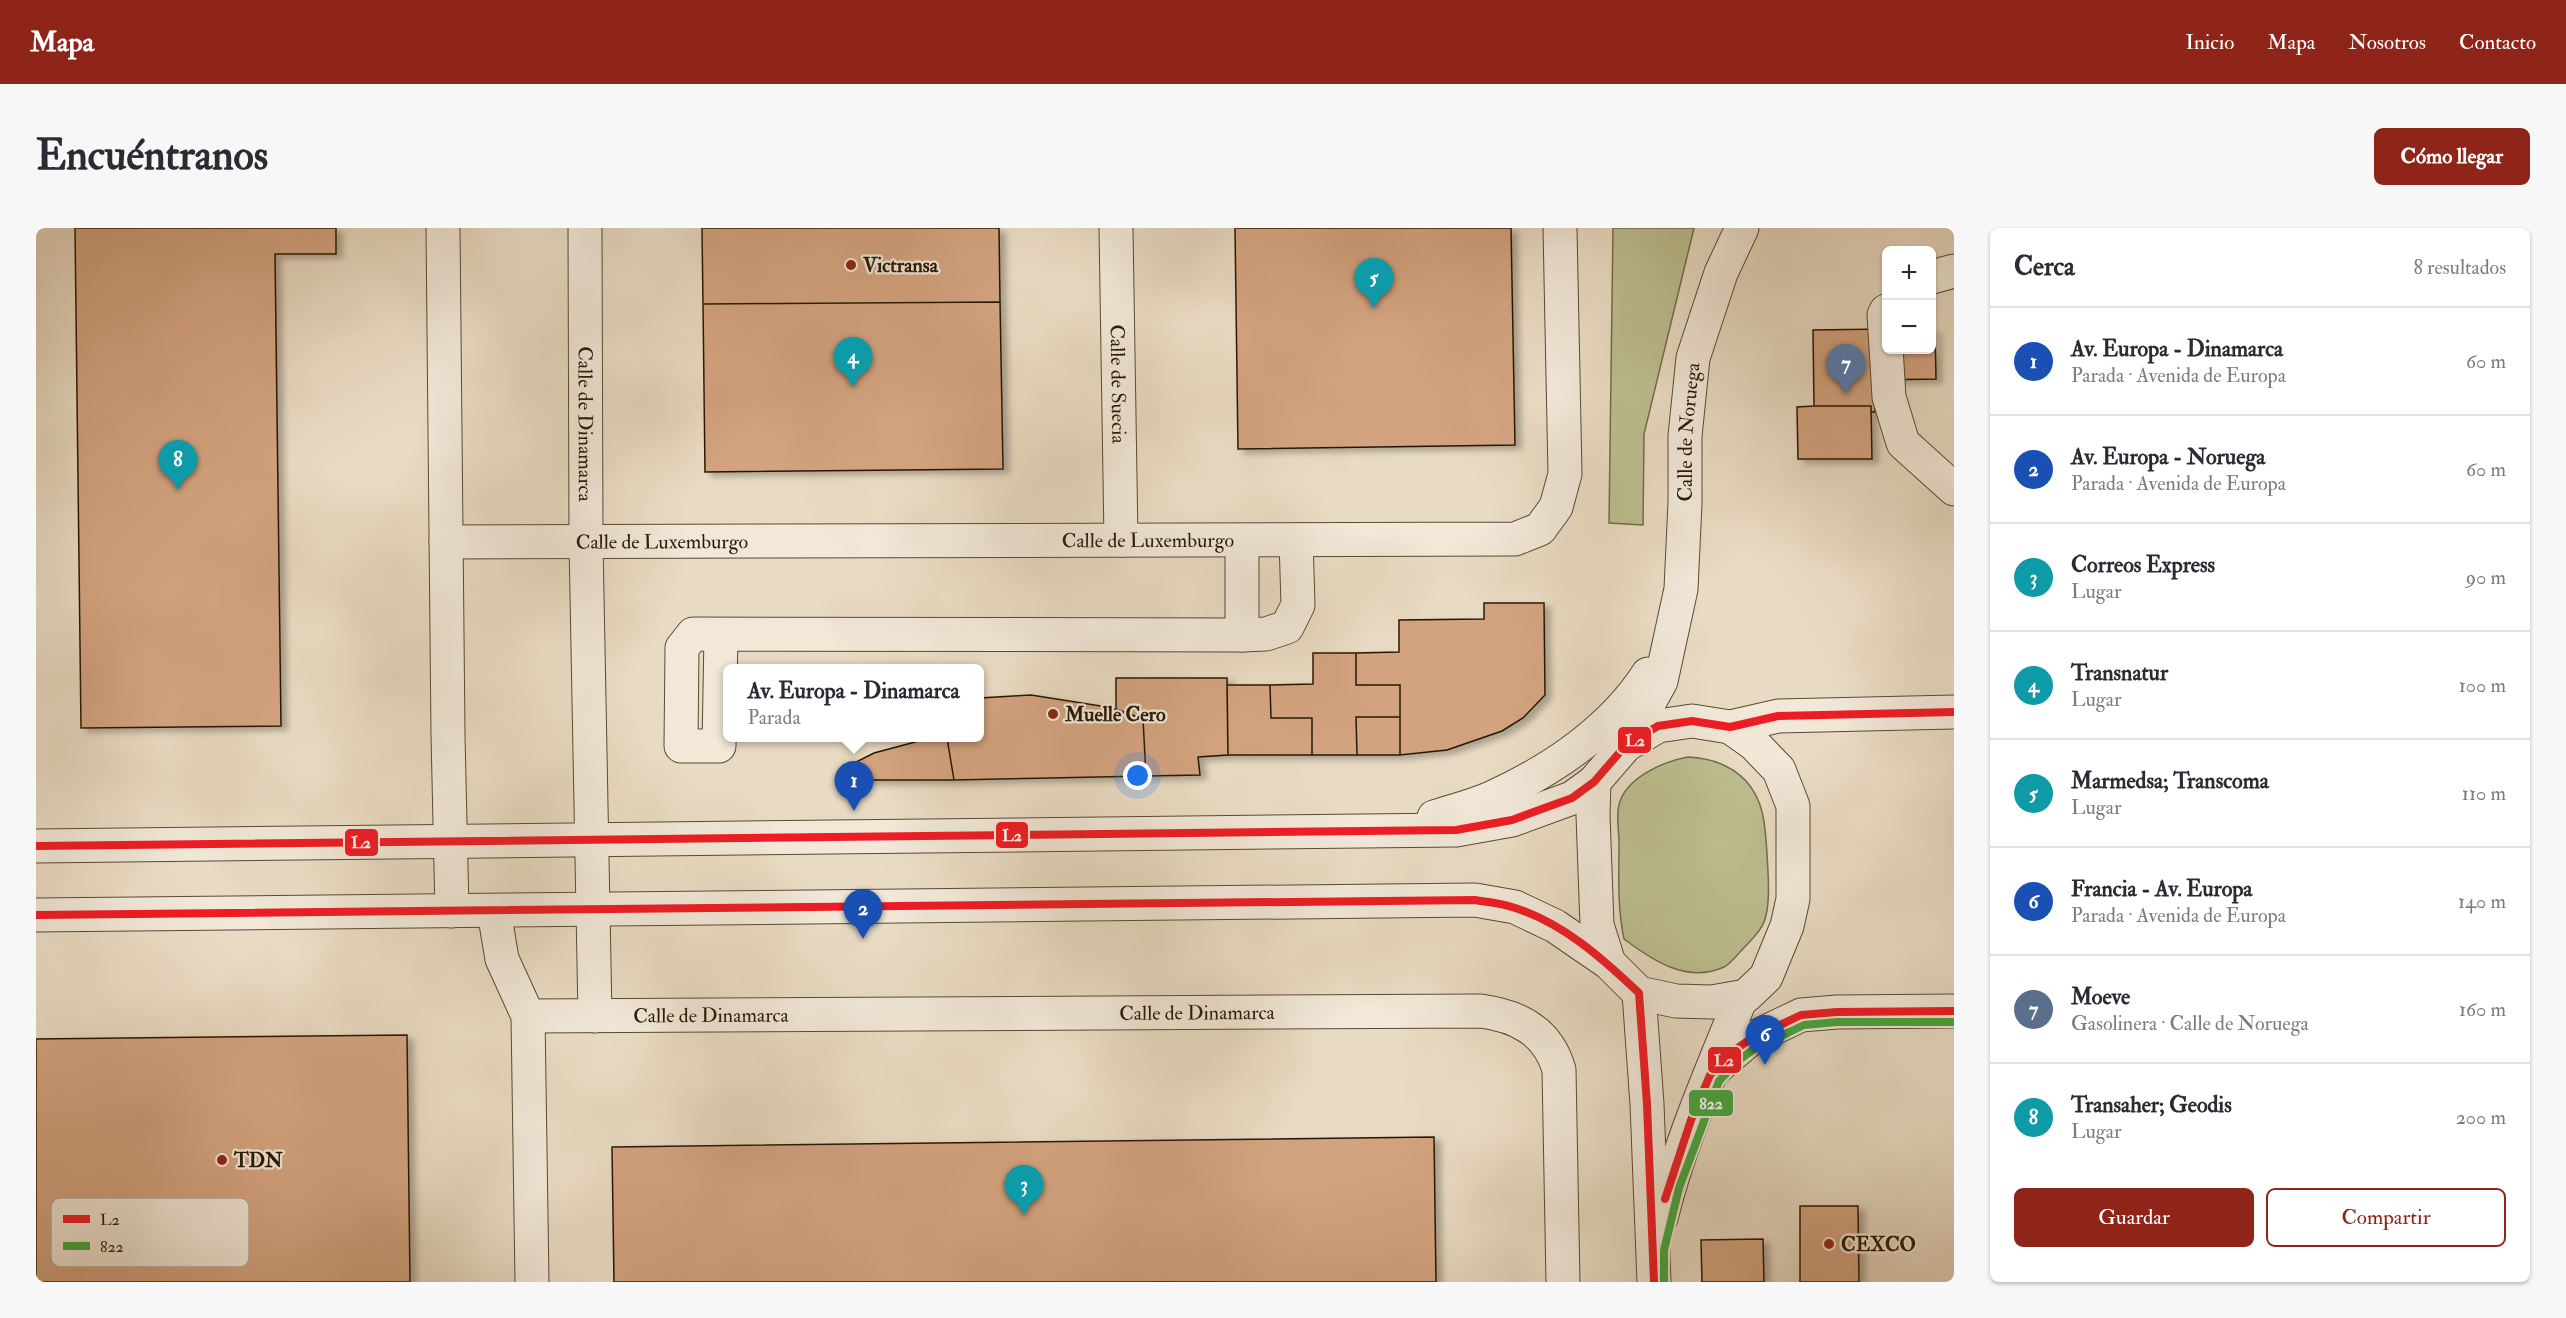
<!DOCTYPE html>
<html lang="es">
<head>
<meta charset="utf-8">
<style>
	body { margin:0; font-family:"IM FELL Double Pica",serif; background:#f7f7f7; color:#2b2b33 }
	.controls { position:absolute; right:18px; top:18px; display:grid; overflow:hidden; border-radius:9px; box-shadow:0 2px 4px #0004 }
	.controls button { width:54px; height:54px; display:grid; place-items:center; padding:0; border:0; border-bottom:2px solid #e1e1e2; background:#fff; color:#2b2b33; font:30px sans-serif }
	.you { position:absolute; left:1102px; top:548px; width:21px; height:21px; margin:-15px; border:4px solid #fff; border-radius:50%; background:#1a73e8; box-shadow:0 0 0 9px #1a73e833 }
	.badge { display:grid; place-items:center; width:39px; height:39px; border-radius:50%; background:#8f2418; color:#fff; font-size:20px; font-weight:700 }
	.pin { position:absolute; translate:-50% -50px; filter:drop-shadow(0 2px 3px #0008) }
	.pin::after { content:''; position:absolute; top:32px; width:21px; height:18px; background:inherit; clip-path:polygon(0 0,100% 0,50% 100%) }
	.popup { position:absolute; left:687px; top:436px; width:261px; height:78px; box-sizing:border-box; display:grid; place-content:center; border-radius:9px; background:#fff; filter:drop-shadow(0 2px 4px #0005); font-size:20px; white-space:nowrap; color:#7c7c81 }
	.popup b { font-size:22px; color:#2b2b33 }
	.popup::after { content:''; position:absolute; left:50%; top:100%; margin-left:-12px; border:12px solid transparent; border-top-color:#fff }
	.list { margin:0; padding:0; list-style:none }
	h2 { display:flex; justify-content:space-between; align-items:center; height:78px; margin:0; padding:0 24px; font-size:26px }
	h2 small { font-size:20px; font-weight:400; color:#7c7c81 }
	.list li { display:grid; grid-template-columns:39px 1fr auto; gap:18px; align-items:center; box-sizing:border-box; height:108px; padding:0 24px; border-top:2px solid #e1e1e2 }
	.list b { display:block; font-size:22px; white-space:nowrap }
	.list p { margin:0; font-size:20px; white-space:nowrap; color:#7c7c81 }
	.list em { font-size:20px; font-style:normal; color:#7c7c81 }
	.actions { display:flex; gap:12px; padding:18px 24px }
	.actions a { flex:1; padding:14px 0; border:2px solid #8f2418; border-radius:9px; text-align:center; font-size:21px; color:#8f2418 }
	.actions .main { background:#8f2418; color:#fff }
	.map { position:relative; flex:none; width:1918px; height:1054px; overflow:hidden; border-radius:9px }
	header { display:flex; align-items:center; gap:36px; box-sizing:border-box; height:84px; padding:0 30px; background:#8f2418; color:#fff }
	header strong { font-size:28px }
	nav { display:flex; gap:33px; margin-inline-start:auto; font-size:21px }
	.intro { display:flex; align-items:center; justify-content:space-between; box-sizing:border-box; height:144px; padding:0 36px }
	h1 { margin:0; font-size:42px }
	.button { padding:15px 27px; border-radius:9px; background:#8f2418; color:#fff; font-size:21px; font-weight:700 }
	main { display:flex; gap:36px; padding:0 36px }
	aside { flex:1; background:#fff; border-radius:9px; box-shadow:0 2px 4px #0004 }
	.map>svg:first-child { display:block }
	.green { fill:#bcbe90; stroke:#726c4a; stroke-width:1.5 }
	.building { fill:#d3a37f; stroke:#271905; stroke-width:1.5; filter:url(#shadow) }
	.lines { fill:none; stroke-linecap:round; stroke-linejoin:round }
	.minor-casing { stroke:#584a34; stroke-width:35 }
	.minor { stroke:#f1e8d8; stroke-width:33 }
	.bus-1-casing { stroke:#f1e8d8; stroke-width:12 }
	.bus-2-casing { stroke:#f1e8d8; stroke-width:12 }
	.bus-1 { stroke:#ee1c25; stroke-width:8 }
	.bus-2 { stroke:#46a740; stroke-width:8 }
	.poi-dot { fill:#8f2418; stroke:#f1e8d8; stroke-width:2 }
	.labels { text-anchor:middle; dominant-baseline:central; stroke-width:4.5; stroke-linejoin:round; paint-order:stroke }
	.poi-label { font-size:20px; font-weight:bold; fill:#271905; stroke:#f1e8d8; text-anchor:start }
	.street-label { font-size:20px; fill:#271905; stroke:#f1e8d8 }
	.key { fill:#f1e8d8; stroke:#b4aa99; stroke-width:1.5 }
	.key-label { font-size:16px; fill:#271905 }
	.line-badge { stroke:#f1e8d8; stroke-width:2 }
	.badge-label { font-size:16px; text-anchor:middle; font-weight:bold; fill:#fff }
</style>
</head>
<body>
<header>
<strong>Mapa</strong>
<nav><a>Inicio</a><a>Mapa</a><a>Nosotros</a><a>Contacto</a></nav>
</header>
<div class="intro"><h1>Encuéntranos</h1><a class="button">Cómo llegar</a></div>
<main>
<div class="map">
<svg width="1918" height="1054" viewBox="0 0 1918 1054">
	<defs>
		<filter id="shadow"><feDropShadow dx="6" dy="4" stdDeviation="3" flood-color="#0004"/></filter>
	</defs>
	<rect width="100%" height="100%" fill="#e9dbc3"/>
	<filter id="stains"><feTurbulence type="fractalNoise" baseFrequency=".00333" numOctaves="4"/><feColorMatrix values="0 0 0 0 .2 0 0 0 0 .09 0 0 0 0 .02 0 0 0 .5 -.17"/></filter>
	<radialGradient id="worn" r=".72"><stop offset=".6" stop-color="#630" stop-opacity="0"/><stop offset="1" stop-color="#630" stop-opacity=".3"/></radialGradient>
	<path class="green" d="M1577,0H1658L1608,206L1607,297L1573,295Z
		M1652,529C1674,530 1694,536 1710,553C1729,574 1729,599 1731,626C1732,645 1735,676 1728,694C1724,705 1712,715 1705,723C1700,728 1694,736 1688,739C1651,756 1616,732 1588,711C1581,679 1583,646 1583,614C1583,603 1580,588 1583,577C1589,550 1628,533 1652,529Z"/>
	<path class="building" d="M39,0H300V26H239L245,498L45,500Z
		M666,0H963L964,74L667,76Z
		M1199,0H1475L1479,217L1202,221Z
		M964,74L967,241L669,244L667,76Z
		M1850,101V122H1896V101H1899L1900,151L1839,152V184H1835V178H1778L1777,102Z
		M1778,178H1835L1836,231H1762L1761,179Z
		M1448,375H1508L1509,467L1487,490L1466,503L1411,522L1364,527V457H1320V425L1363,424V392L1448,391Z
		M1277,425H1320V457H1364V489H1320L1321,527H1276V490H1235L1234,457L1277,456Z
		M1080,450H1191L1192,527L1162,529L1164,547L1110,548L1107,491L1080,481Z
		M1191,457H1234L1235,490H1276V527H1192Z
		M995,467L1071,479L1107,491L1110,548L918,552L911,510H944V470Z
		M1320,489H1364V527H1321Z
		M894,510H911L918,552H802L820,534L838,525Z
		M371,807L374,1054H0V811Z
		M1398,909L1400,1054H578L576,919Z
		M1764,978H1822L1823,1054H1764Z
		M1727,1011L1728,1054H1666L1665,1012Z"/>
	<g class="lines">
		<g class="minor-casing">
			<g id="minor">
				<path d="M407,0L412,507L416,683"/>
				<path id="s1" d="M549,0L550,314L559,788"/>
				<path id="s2" d="M1080,0L1085,312"/>
				<path d="M1896,49L1918,43"/>
				<path d="M1850,83L1848,87L1853,169L1867,215L1918,261"/>
				<path d="M1206,313V407L1230,406L1251,399L1262,377L1260,312"/>
				<path id="s3" d="M410,314L1479,311L1504,301L1520,279L1529,246L1524,0"/>
				<path d="M685,407L683,518H645L646,420L657,406L1206,407"/>
				<path id="s4" d="M1591,515L1625,453L1645,361L1649,275V208L1657,130L1685,45L1706,0"/>
				<path d="M1558,554L1557,587L1561,697L1573,735"/>
				<path d="M1398,589C1416,583 1437,578 1455,570C1515,543 1576,502 1612,446"/>
				<path d="M0,618L1420,602L1476,592L1536,570L1558,554L1590,517L1622,498L1656,493L1694,499L1742,488L1918,484"/>
				<path d="M458,683L466,731L492,788L496,1054"/>
				<path d="M0,687L1439,672L1479,679L1519,698L1573,735L1603,765L1640,773L1676,774L1710,768L1730,749L1751,698L1757,671V578L1743,542L1718,516L1694,499"/>
				<path d="M1603,765L1611,876L1618,1054"/>
				<path id="s5" d="M492,788L1445,783C1482,788 1512,803 1523,842L1527,1054"/>
				<path d="M1679,841L1713,812L1765,787L1801,784L1918,783"/>
				<path d="M1625,990C1644,914 1676,842 1705,770"/>
			</g>
		</g>
		<use href="#minor" class="minor"/>
		<g class="bus-1-casing">
			<path id="bus-1" d="M0,618L1420,602L1476,592L1536,570L1558,554L1590,517L1622,498L1656,493L1694,499L1742,488L1918,484
				M0,687L1439,672C1451,674 1464,675 1476,679C1526,694 1566,730 1603,765L1611,876L1618,1054
				M1629,971L1655,892L1674,847L1696,824L1713,812L1765,787L1801,784L1918,783"/>
		</g>
		<g class="bus-2-casing">
			<path id="bus-2" d="M1628,1054V1022L1643,960L1683,853L1703,832L1718,821L1768,797L1801,794H1918"/>
		</g>
		<use href="#bus-1" class="bus-1"/>
		<use href="#bus-2" class="bus-2"/>
	</g>
	<g class="poi-dot">
		<circle cx="815" cy="37" r="6"/>
		<circle cx="1017" cy="486" r="6"/>
		<circle cx="186" cy="932" r="6"/>
		<circle cx="1793" cy="1016" r="6"/>
	</g>
	<g class="labels">
		<g class="poi-label">
			<text x="827" y="37">Victransa</text>
			<text x="1029" y="486">Muelle Cero</text>
			<text x="198" y="932">TDN</text>
			<text x="1805" y="1016">CEXCO</text>
		</g>
		<g class="street-label">
			<text stroke="none"><textPath href="#s2" startOffset="156">Calle de Suecia</textPath></text>
			<text stroke="none"><textPath href="#s1" startOffset="196">Calle de Dinamarca</textPath></text>
			<text stroke="none"><textPath href="#s4" startOffset="322">Calle de Noruega</textPath></text>
			<text stroke="none"><textPath href="#s3" startOffset="216">Calle de Luxemburgo</textPath></text>
			<text stroke="none"><textPath href="#s3" startOffset="702">Calle de Luxemburgo</textPath></text>
			<text stroke="none"><textPath href="#s5" startOffset="669">Calle de Dinamarca</textPath></text>
			<text stroke="none"><textPath href="#s5" startOffset="183">Calle de Dinamarca</textPath></text>
		</g>
	</g>
	<rect x="15" y="970" width="198" height="69" rx="9" class="key"/>
	<rect x="27" y="987" width="27" height="8" fill="#ee1c25"/>
	<rect x="27" y="1014" width="27" height="8" fill="#46a740"/>
	<g class="key-label">
		<text x="64" y="997">L2</text>
		<text x="64" y="1024">822</text>
	</g>
	<g class="line-badge">
		<rect x="1581" y="498" width="35" height="28" rx="6" fill="#ee1c25"/>
		<rect x="959" y="593" width="34" height="28" rx="6" fill="#ee1c25"/>
		<rect x="308" y="600" width="35" height="29" rx="6" fill="#ee1c25"/>
		<rect x="1671" y="818" width="35" height="28" rx="6" fill="#ee1c25"/>
		<rect x="1652" y="861" width="46" height="28" rx="6" fill="#46a740"/>
	</g>
	<g class="badge-label">
		<text x="1599" y="518">L2</text>
		<text x="976" y="613">L2</text>
		<text x="325" y="620">L2</text>
		<text x="1688" y="838">L2</text>
		<text x="1675" y="881">822</text>
	</g>
	<rect width="100%" height="100%" filter="url(#stains)"/>
	<rect width="100%" height="100%" fill="url(#worn)"/>
</svg>
<div class="controls">
<button>+</button>
<button>−</button>
</div>
<div class="you"></div>
<div class="pin badge" style="left:818px;top:583px;background:#1a4fb4">1</div>
<div class="popup"><b>Av. Europa - Dinamarca</b>Parada</div>
<div class="pin badge" style="left:827px;top:711px;background:#1a4fb4">2</div>
<div class="pin badge" style="left:988px;top:987px;background:#0f9aa8">3</div>
<div class="pin badge" style="left:817px;top:159px;background:#0f9aa8">4</div>
<div class="pin badge" style="left:1338px;top:80px;background:#0f9aa8">5</div>
<div class="pin badge" style="left:1729px;top:837px;background:#1a4fb4">6</div>
<div class="pin badge" style="left:1810px;top:166px;background:#5c6f8a">7</div>
<div class="pin badge" style="left:142px;top:262px;background:#0f9aa8">8</div>
</div>
<aside>
<h2>Cerca<small>8 resultados</small></h2>
<ul class="list">
<li><span class="badge" style="background:#1a4fb4">1</span><div><b>Av. Europa - Dinamarca</b><p>Parada · Avenida de Europa</p></div><em>60 m</em></li>
<li><span class="badge" style="background:#1a4fb4">2</span><div><b>Av. Europa - Noruega</b><p>Parada · Avenida de Europa</p></div><em>60 m</em></li>
<li><span class="badge" style="background:#0f9aa8">3</span><div><b>Correos Express</b><p>Lugar</p></div><em>90 m</em></li>
<li><span class="badge" style="background:#0f9aa8">4</span><div><b>Transnatur</b><p>Lugar</p></div><em>100 m</em></li>
<li><span class="badge" style="background:#0f9aa8">5</span><div><b>Marmedsa; Transcoma</b><p>Lugar</p></div><em>110 m</em></li>
<li><span class="badge" style="background:#1a4fb4">6</span><div><b>Francia - Av. Europa</b><p>Parada · Avenida de Europa</p></div><em>140 m</em></li>
<li><span class="badge" style="background:#5c6f8a">7</span><div><b>Moeve</b><p>Gasolinera · Calle de Noruega</p></div><em>160 m</em></li>
<li><span class="badge" style="background:#0f9aa8">8</span><div><b>Transaher; Geodis</b><p>Lugar</p></div><em>200 m</em></li>
</ul>
<div class="actions"><a class="main">Guardar</a><a>Compartir</a></div>
</aside>
</main>
</body>
</html>
